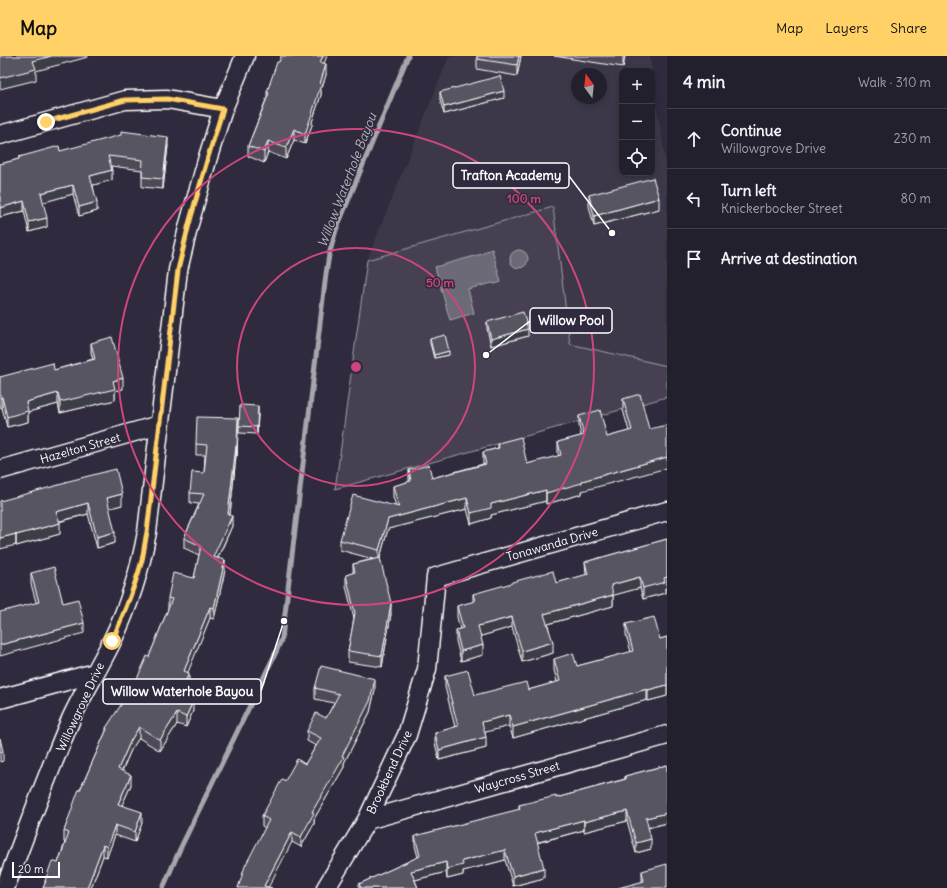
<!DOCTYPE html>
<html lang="en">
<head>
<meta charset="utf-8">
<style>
	body { margin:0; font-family:Delius,sans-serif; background:#2f2d3a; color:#f1f3f6 }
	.controls { position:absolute; right:12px; top:12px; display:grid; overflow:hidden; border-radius:8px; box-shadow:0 2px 6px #0003 }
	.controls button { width:36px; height:36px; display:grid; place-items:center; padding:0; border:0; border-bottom:1px solid #403e4a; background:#23202e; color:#f1f3f6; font:20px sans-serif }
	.compass { position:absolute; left:571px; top:12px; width:36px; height:36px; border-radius:50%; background:#23202e; box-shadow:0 2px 6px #0003; rotate:345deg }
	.scale { position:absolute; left:12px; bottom:10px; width:48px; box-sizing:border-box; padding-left:4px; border:2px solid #fff; border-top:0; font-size:11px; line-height:14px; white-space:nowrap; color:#fff; -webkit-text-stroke:3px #2f2a3d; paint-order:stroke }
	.stop { position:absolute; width:12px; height:12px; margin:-9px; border:3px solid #ffd166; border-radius:50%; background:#fff }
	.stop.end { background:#ffd166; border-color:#fff; box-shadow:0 1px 4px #0008 }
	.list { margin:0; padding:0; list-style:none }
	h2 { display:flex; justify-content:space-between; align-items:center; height:52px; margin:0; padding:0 16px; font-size:17px }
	h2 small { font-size:13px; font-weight:400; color:#a3a3aa }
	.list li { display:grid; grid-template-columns:26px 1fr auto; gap:12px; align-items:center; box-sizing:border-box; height:60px; padding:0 16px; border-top:1px solid #403e4a }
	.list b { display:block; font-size:15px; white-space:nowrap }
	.list p { margin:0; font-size:13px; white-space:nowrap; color:#a3a3aa }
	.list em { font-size:13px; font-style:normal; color:#a3a3aa }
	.icon { flex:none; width:22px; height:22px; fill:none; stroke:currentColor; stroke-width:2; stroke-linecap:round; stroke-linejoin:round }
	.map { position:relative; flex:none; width:667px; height:832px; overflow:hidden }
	header { display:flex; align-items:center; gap:24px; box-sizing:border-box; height:56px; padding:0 20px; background:#ffd166; color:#111 }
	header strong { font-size:19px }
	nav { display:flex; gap:22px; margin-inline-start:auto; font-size:14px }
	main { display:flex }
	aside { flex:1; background:#23202e }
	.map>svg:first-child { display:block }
	.built { fill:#3c3749; fill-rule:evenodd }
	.green { fill:#464152; stroke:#a2a0a8 }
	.water { fill:#6d6a77; stroke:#a7a6ad }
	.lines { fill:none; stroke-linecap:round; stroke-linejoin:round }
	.stream { stroke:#a7a6ad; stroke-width:5 }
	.street-casing { stroke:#fff; stroke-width:21 }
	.street { stroke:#2f2a3d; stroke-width:18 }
	.wall { fill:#4d4956; stroke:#fff }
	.shaded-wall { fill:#3e3c46; stroke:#fff }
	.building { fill:#595564; stroke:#fff }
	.route { stroke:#ffd166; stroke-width:5 }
	.ring { fill:none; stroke:#ce467c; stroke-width:2 }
	.labels { text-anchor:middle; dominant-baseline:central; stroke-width:3; stroke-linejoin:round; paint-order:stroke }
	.street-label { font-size:12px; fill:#fff; stroke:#2f2a3d }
	.water-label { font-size:13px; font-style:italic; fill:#b6b4bb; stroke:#2f2a3d }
	.centre { fill:#ce467c; stroke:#2f2a3d; stroke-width:2 }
	.ring-label { font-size:12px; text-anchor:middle; font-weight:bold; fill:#ce467c; stroke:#2f2a3d; stroke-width:3; stroke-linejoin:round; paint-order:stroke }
	.leader { fill:none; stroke:#fff; stroke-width:1.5 }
	.callout-dot { fill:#fff; stroke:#2f2a3d; stroke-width:1.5 }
	.callout { fill:#2f2a3d; stroke:#fff; stroke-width:1.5 }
	.callout-label { font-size:13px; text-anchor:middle; font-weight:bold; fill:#fff }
</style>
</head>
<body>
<header>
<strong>Map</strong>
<nav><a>Map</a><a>Layers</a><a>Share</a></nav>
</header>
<main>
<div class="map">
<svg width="667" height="832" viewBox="0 0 667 832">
	<rect width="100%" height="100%" fill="#2f2a3d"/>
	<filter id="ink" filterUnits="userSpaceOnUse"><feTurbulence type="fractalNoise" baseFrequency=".025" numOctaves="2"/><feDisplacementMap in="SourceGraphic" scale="8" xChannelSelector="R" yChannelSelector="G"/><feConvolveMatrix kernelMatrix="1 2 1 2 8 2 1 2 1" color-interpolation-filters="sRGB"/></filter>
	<g filter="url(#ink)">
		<path class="built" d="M449,0H650L652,15H622V117H652V19L654,35L667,114V310L570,288L553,151L367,204ZM577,18H601V42H577Z"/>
		<path class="green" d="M553,151L570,288L667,310V341L335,433L367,204Z"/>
		<path class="water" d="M492,193L501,226L495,228L492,227L468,233L474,257L450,264L435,211L482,198L486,195Z
			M510 203a9 9 0 1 1 18 0a9 9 0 1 1-18 0Z"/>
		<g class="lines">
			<path class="stream" d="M163,832L180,793L276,596L282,582L326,218L329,199L336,174L408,0"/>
			<g class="street-casing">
				<path id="street" d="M0,79L125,44L167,43L223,53
					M0,414L159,369
					M0,643L95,617
					M367,764L667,679
					M5,832C26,776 47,719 71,663C83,637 99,612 112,585C129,550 140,515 147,476L178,214L189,168L208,101L223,53L245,0
					M326,832L367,764L407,679L427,613L436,521L667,455"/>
			</g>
			<use href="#street" class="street"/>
		</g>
		<path class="wall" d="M477,0H521L517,20L477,13Z
			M554,0H625L623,11Z
			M279,6L324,7L326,19L321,34V39L312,66V69L305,88L294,84L286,103L268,96L264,107L248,100V90L267,41V36Z
			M440,36L504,42L444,58L440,44Z
			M168,90L163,133L142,131V114L111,110L112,124L93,129L97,155L79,160L73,138L43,146L47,171L29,176L24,155L0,161V108L19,103V101L60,95Z
			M589,139L659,153L594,170L589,150Z
			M487,266L528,280L491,290L487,273Z
			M430,283L449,299L434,302L430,287Z
			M91,287L123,333L115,335V344L60,357L58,348L28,356V366L7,371L2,352L0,321L54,314L93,303L91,297Z
			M623,343L649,373L582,435V438L546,448V445L491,459V462L471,468L467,453L388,473L380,502L391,558L382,611L348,606V595L354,563L346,530V519L353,517V508L373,503L340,494V484L396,450L393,441V430L409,426V414L432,422L483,408V396L498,392V387L527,408L559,400L558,397V386L581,380L579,370V360L607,381L629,375L623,354Z
			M258,358L257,378L239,377V370Z
			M238,373L237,400H236L230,459L232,470L218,502L225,514L214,563L210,562L187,617L189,628L184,641L193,655L186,671L177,668L160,695L139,682L131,694L122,715L131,729L122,749L142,767L135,786L115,779L107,801L103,800L91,832H43L45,828V825L58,807L65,786H64V775L80,734L106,675V672L130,639L149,601L168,553V542L194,522L199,499L184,492V482L199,448L190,447V437L204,417L205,399H196V388Z
			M0,445L122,449L109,452L115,487L97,492L88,458L59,466L60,478L16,490Z
			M667,483V532H665V537L643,543L640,532L613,539V550L548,568L553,597L522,606L512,571L481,580L483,599L461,605L456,585V574L460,573L457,561V550L473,546V538L556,527L586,519L585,506Z
			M31,517L63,547L84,577L36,546L31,528Z
			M626,568L660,583L667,581V640L648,645L647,644L513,682L509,670L485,676L486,692L439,704L435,687V677L455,671L445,631V620L475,639L528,634L557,626L554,614V603L577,610L631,596L626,579Z
			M315,632L375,634L370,656L344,707V711L314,763V768L301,791L292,786L238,832L265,772L262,770V760L285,725L305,708L316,690L307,685V675L326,662L334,647L315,643Z
			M667,709V767L648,772L651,793L636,797L627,765L584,776V774L537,787L544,822L513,830L505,804L463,815V819L447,823L446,816L415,824L418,832H359V828L418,801L415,790V780L519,754V749L556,742L625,723V720Z
			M642,815L667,832L642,826Z"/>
		<path class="shaded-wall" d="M51,0H88V1L36,15V24L0,33V22L33,5Z
			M323,0H327L320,17V6Z
			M519,0H521L517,20V9Z
			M623,0H625L623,11Z
			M326,8V19L321,34V39L312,66V69L305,88V78Z
			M504,35V42L444,58V51Z
			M294,73V84L286,103V92Z
			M168,81V90L163,133V123Z
			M268,85V96L264,107V96Z
			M112,114V124L90,130V120Z
			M73,129V138L41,147V137Z
			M659,142V153L594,170V160Z
			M24,145V155L0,161V152Z
			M97,146V155L79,160V151Z
			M47,162V171L29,176V166Z
			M528,273V280L491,290V283Z
			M449,295V299L434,302V299Z
			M123,322V333L115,335V344L60,357V346L113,325Z
			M58,337V348L28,356V366L7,371V361L26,346Z
			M2,341V352H0V342Z
			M258,350V358L257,378V371Z
			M238,362V373L237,400V390Z
			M236,390V400L229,468L232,460V470L213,512V501L228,458Z
			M667,401V412L582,435V438L546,448V437L582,425Z
			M546,434V445L491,459V462L471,468V457L491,448Z
			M122,438V449L107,453V442Z
			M467,442V453L388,473L379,505V494L388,463Z
			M88,447V458L56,466V456Z
			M60,467V478L16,490V479Z
			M115,476V487L97,492V481Z
			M16,478V489L0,493V482Z
			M225,504V514L214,563V552Z
			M640,521V532L611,540V529Z
			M667,521V532H665V537L643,543V532L664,522Z
			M613,539V550L544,569V558Z
			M391,547V558L382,611V600Z
			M210,551V562L184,626V615Z
			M512,561V571L478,581V570Z
			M84,567V577L0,600V589Z
			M553,586V597L522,606V595Z
			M483,589V599L461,605V595Z
			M189,617V628L180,650V639Z
			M375,623V634L370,656L344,707V711L314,763V768L301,791V781L312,756L342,700Z
			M667,629V640L648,645V634Z
			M647,633V644L513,682V671Z
			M193,645V655L186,671V661Z
			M177,657V668L160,695V684Z
			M509,659V670L482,677V666Z
			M139,671V682L131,694L118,724V713L131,684Z
			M486,681V692L439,704V694Z
			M3,695V705L0,706V696Z
			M131,719V729L118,758V748Z
			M627,755V765L584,776V766Z
			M142,756V767L135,786V776Z
			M667,757V767L646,772V762Z
			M584,764V774L535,787V777Z
			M115,769V779L107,801V791Z
			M292,776V786L268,832L264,830Z
			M651,783V793L636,797V787Z
			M103,789V800L91,832H87Z
			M505,794V804L463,815V819L447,823V813L462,805Z
			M446,806V816L411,825V815Z
			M544,812V822L513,830V820Z"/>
		<path class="building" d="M0,0H51L33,5L36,13L0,22Z
			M281,0H323L320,6L326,8L320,28H321L312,58L305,78L294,73L286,92L268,85L264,96L248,90L269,37L267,36L277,6H279Z
			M477,0H519L517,9L477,3Z
			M500,20L504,35L444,51L440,36Z
			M121,75L168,81L163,123L142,121L143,104L108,100L112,114L90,120L97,146L79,151L73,129L41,137L47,162L29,166L24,145L0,152V108L19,103V101L59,90L60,95L121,79Z
			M653,122L659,142L594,160L589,139Z
			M523,256L528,273L491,283L487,266Z
			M445,279L449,295L434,299L430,283Z
			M112,281L123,322L113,325L115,333L60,346L58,337L26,346L28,355L7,361L2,341L0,342V321L53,307L54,314L95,303L91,287Z
			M640,338L649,373L667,369V401L582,425V427L546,437V434L491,448V452L471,457L467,442L388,463L379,494L340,484L353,439L399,451L393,430L411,425L409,414L429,409L432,422L486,408L483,396L499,392L498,387L521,381L527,408L561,399L558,386L584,379L579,360L600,354L607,381L632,374L623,343Z
			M240,349L258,350L257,371L239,370Z
			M197,361L238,362L237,390H236L228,458L232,460L213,501L225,504L214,552L210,551L184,615L189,617L180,639L193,645L186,661L177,657L160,684L139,671L131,684L118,713L131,719L118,748L142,756L135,776L115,769L107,791L103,789L87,832H43L46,825H45L52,805L58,807L69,777L64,775L79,733L80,734L107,673L106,672L128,638L130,639L147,600L149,601L172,543L168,542L173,517L194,522L201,490L184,482L204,438L190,437L192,416L204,417L207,389L196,388Z
			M116,413L122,438L107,442L115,476L97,481L88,447L56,456L60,467L16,479V478L0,482V445L66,427L65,426Z
			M667,483V521L664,522L665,526L643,532L640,521L611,529L613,539L544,558L553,586L522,595L512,561L478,570L483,589L461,595L456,574L463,572L457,550L475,545L473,538L512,527V526L553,515L556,527L588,518L585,506Z
			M380,502L391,547L382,600L348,595L355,557L346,519L355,516L353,508Z
			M54,511L63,547L78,543L84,567L0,589V556L39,546L31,517Z
			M654,561L660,583L667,581V629L648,634L647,633L513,671L509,659L482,666L486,681L439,694L435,677L458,670L445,620L468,614L475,639L526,626L528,634L560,625L554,603L573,597L577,610L633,595L626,568Z
			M321,610L375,623L370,645L342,700L344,701L312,756L314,757L301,781L292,776L264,830L272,832H238L245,810L269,764L262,760L282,723L285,725L297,703L305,708L321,682L307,675L316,657L326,662L339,638L315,632Z
			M0,682L3,695L0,696Z
			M667,709V757L646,762L651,783L636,787L627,755L584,766V764L535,777L544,812L513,820L505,794L462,805L463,809L447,813L446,806L411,815L418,832H361L359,828L420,800L415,780L520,753L519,749L556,740V742L626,723L625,720Z
			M667,808V832H618L644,825L642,815Z"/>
	</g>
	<g class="lines" filter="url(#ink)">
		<path class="route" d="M46,66L125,44L167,43L223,53L208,101L189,168L178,214L147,476C145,485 144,495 142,504C135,532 123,559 112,585"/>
	</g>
	<g class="ring">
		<circle cx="356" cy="311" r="119"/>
		<circle cx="356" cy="311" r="238"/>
	</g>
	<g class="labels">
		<g class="street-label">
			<text transform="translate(80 392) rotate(-16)">Hazelton Street</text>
			<text transform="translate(552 488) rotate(-16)">Tonawanda Drive</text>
			<text transform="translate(80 651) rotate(-65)">Willowgrove Drive</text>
			<text transform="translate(389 716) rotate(-65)">Brookbend Drive</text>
			<text transform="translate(517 721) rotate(-16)">Waycross Street</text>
		</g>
		<g class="water-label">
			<text transform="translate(347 124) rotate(-69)">Willow Waterhole Bayou</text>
		</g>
	</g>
	<circle cx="356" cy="311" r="6" class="centre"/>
	<g class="ring-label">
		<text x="524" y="147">100 m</text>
		<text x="440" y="231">50 m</text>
	</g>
	<path class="leader" d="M612 177L569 120M486 299L530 265M284 565L261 635"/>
	<g class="callout-dot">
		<circle cx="612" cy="177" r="4"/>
		<circle cx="486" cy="299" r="4"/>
		<circle cx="284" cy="565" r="4"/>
	</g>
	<g class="callout">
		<rect x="453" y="107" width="116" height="25" rx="4"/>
		<rect x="530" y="252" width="82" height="25" rx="4"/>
		<rect x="103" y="623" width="158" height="25" rx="4"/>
	</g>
	<g class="callout-label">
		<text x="511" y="124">Trafton Academy</text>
		<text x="571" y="269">Willow Pool</text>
		<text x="182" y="640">Willow Waterhole Bayou</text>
	</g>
</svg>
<div class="controls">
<button>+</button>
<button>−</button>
<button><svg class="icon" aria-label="locate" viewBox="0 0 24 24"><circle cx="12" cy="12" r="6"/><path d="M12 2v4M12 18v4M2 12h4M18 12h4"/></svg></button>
</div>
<svg class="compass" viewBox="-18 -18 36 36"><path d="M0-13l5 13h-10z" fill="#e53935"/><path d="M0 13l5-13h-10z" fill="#a3a3aa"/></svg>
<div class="scale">20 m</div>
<div class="stop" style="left:112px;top:585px"></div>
<div class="stop end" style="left:46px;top:66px"></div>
</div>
<aside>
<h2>4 min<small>Walk · 310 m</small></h2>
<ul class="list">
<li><svg class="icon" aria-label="ahead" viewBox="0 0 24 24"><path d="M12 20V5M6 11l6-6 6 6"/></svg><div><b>Continue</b><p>Willowgrove Drive</p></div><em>230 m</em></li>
<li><svg class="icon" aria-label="left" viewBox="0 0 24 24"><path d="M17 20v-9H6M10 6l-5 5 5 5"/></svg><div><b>Turn left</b><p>Knickerbocker Street</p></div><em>80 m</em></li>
<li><svg class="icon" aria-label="arrive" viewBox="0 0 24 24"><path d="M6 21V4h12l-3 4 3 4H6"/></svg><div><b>Arrive at destination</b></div></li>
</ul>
</aside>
</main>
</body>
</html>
